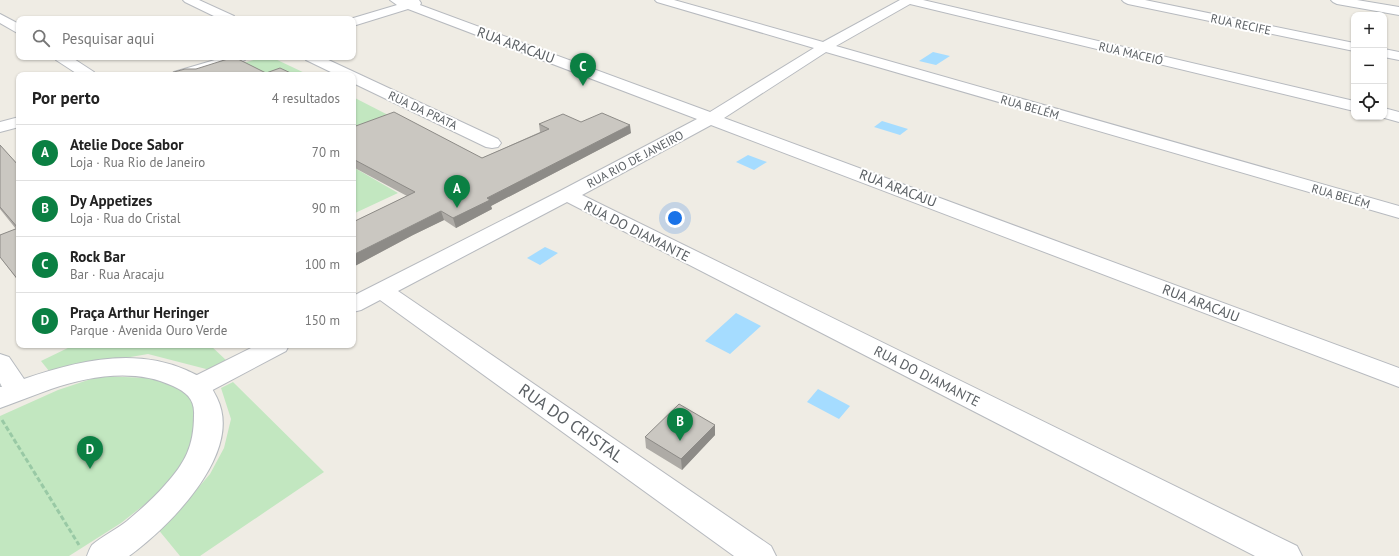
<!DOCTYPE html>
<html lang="pt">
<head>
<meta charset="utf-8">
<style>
	body { margin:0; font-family:"PT Sans",sans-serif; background:#f2f2f2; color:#222 }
	.controls { position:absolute; right:12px; top:12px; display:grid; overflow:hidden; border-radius:8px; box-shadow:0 1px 3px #0004 }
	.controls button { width:36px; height:36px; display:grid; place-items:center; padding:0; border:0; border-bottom:1px solid #e0e0e0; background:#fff; color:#222; font:20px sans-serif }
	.you { position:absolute; left:675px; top:218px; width:14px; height:14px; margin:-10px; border:3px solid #fff; border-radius:50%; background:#1a73e8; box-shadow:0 0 0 6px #1a73e833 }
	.badge { display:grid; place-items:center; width:26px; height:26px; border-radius:50%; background:#0b8043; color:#fff; font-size:13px; font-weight:700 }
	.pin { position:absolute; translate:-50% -33px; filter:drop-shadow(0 1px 2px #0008) }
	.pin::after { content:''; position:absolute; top:21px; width:14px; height:12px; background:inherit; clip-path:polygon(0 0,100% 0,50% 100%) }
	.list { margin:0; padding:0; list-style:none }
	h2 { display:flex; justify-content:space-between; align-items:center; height:52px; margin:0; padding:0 16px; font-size:17px }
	h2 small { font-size:13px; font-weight:400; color:#767676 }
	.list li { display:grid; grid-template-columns:26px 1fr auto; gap:12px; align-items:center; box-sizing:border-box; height:56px; padding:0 16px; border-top:1px solid #e0e0e0 }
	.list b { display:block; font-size:15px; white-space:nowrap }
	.list p { margin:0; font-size:13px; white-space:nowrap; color:#767676 }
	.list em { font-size:13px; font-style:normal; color:#767676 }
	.icon { flex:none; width:22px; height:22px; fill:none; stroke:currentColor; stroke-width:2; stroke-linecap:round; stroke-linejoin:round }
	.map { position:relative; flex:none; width:1399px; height:556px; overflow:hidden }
	.search { position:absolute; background:#fff; box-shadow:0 1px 3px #0004; left:16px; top:16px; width:340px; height:44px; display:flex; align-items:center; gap:10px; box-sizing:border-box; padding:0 14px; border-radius:8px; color:#767676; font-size:15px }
	.panel { position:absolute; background:#fff; box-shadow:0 1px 3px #0004; left:16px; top:72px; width:340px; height:276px; border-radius:8px }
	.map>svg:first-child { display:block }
	.green { fill:#c2e7c0 }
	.water { fill:#a5dcff }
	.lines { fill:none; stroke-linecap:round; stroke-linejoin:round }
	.street-casing { stroke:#b7babf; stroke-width:2 }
	.secondary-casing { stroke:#b6babf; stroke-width:2 }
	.path { stroke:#99c9a5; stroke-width:3; stroke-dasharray:5 2.5; stroke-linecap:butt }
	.street { fill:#fff; fill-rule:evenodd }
	.secondary { fill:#fff; fill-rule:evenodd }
	.wall { fill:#aeaba6 }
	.shaded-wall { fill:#8d8b87 }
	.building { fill:#cac7c1; stroke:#8d8b87 }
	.labels { text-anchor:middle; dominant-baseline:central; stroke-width:4; stroke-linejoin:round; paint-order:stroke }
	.far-street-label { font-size:12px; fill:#5c6165; stroke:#fff }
	.street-label { font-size:14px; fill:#5c6165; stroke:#fff }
	.near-street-label { font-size:17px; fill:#5c6165; stroke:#fff }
</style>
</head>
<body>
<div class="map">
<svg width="1399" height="556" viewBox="0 0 1399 556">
	<rect width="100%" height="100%" fill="#efece4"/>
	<path class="green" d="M263,57H271L309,75H261L240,64Z
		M353,97L392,117L353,132Z
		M353,167L398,193L353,214Z
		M74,345H210L227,361L210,370L148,354L49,371L41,361Z
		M100,376L147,378L177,383L198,398L194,452L167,487L121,523L69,556H0V416L58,390Z
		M233,382L324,472L200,556H180L157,528L185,503L210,474L224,448L231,419L221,388Z"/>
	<path class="water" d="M933,52L950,56L936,65L919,61Z
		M882,121L908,129L900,135L874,127Z
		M748,155L767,162L754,170L736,162Z
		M545,247L558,253L540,265L527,258Z
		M736,313L761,326L730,354L705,341Z
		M818,389L850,406L839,419L807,402Z"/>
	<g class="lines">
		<g class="street-casing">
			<path id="street" d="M183,0H199L234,16L236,19H220L185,2Z
				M390,0H419L421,3L420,5L710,112L814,48L657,2L655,0H674L823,42L900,0H923L1354,101V111L910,4L836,46L1399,206V218L826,52L724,118L1399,368V387L711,125L582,195L1297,546L1302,556H1255L567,202L398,291L771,546L776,556H734L380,300L361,310L353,312V296L560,191L697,119L408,9L353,26V19H350L397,5Z
				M1122,0H1145L1354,43V51L1128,4L1124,2Z
				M0,14L19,24V34L0,23Z
				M1384,49L1399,52V60L1384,57Z
				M54,57H71L94,72L96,75H79L56,60Z
				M225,57H247L245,60L194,75H172L174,72Z
				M304,57H322L498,139L501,143L498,147L492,148L486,147L353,83V75H337L306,60Z
				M1384,108L1399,112V122L1381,117H1384Z
				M19,117V127L0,132V122Z
				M257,345H289L286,351L205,394L196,396L187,394L183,387L187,380Z"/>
		</g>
		<g class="secondary-casing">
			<path id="secondary" d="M1331,0H1357L1399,7V15L1337,4L1333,2Z
				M0,354L9,357L24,379C76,361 134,347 186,370C192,373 200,376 205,380C210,384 214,392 217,398C244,453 169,527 129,556H87C88,553 90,548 92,545C101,537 117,529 127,521C140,510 154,498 165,485C185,463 194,446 194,415C195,399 186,392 173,386C135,368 89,376 51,389C34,395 17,402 0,408V387H2L0,383Z"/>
		</g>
		<path class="path" d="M2,420L79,545"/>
		<use href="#street" class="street"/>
		<use href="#secondary" class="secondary"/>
	</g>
	<path class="wall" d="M581,122L631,133L491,206L492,209L456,228L444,220L413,235L353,267V222L407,196L353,167V127L482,158L540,132L539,124Z
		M0,145L19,166V282L0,257V235L16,229L0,209Z
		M715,435L682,470L646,448L645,437Z"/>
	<path class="shaded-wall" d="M630,125L631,133L491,206L492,209L456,228L453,218L487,198Z
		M441,211L444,220L413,235L353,267V255Z
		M715,425V435L682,470L681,459Z"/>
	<path class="building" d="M234,57L266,73L280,68L295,75H163L185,69H196Z
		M394,112L482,158L549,129L539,124L563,114L581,122L602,113L630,125L487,198L490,200L453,218L441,211L353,255V222L415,192L353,159V127Z
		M0,145L19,166V281L0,257V235L18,228L0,207Z
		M679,404L715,425L681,459L645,437Z"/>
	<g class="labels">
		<g class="far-street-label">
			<text transform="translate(1241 24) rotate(12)">RUA RECIFE</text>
			<text transform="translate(1131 53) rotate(13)">RUA MACEIÓ</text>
			<text transform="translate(1030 107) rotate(16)">RUA BELÉM</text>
			<text transform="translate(423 110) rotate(25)">RUA DA PRATA</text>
			<text transform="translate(635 159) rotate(-28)">RUA RIO DE JANEIRO</text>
			<text transform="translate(1341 196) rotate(16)">RUA BELÉM</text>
		</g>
		<g class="street-label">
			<text transform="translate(516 45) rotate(20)">RUA ARACAJU</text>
			<text transform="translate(898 188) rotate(21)">RUA ARACAJU</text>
			<text transform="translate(637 231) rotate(27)">RUA DO DIAMANTE</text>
			<text transform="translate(1201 303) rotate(21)">RUA ARACAJU</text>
			<text transform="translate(927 376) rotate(27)">RUA DO DIAMANTE</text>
		</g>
		<g class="near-street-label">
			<text transform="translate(571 423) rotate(35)">RUA DO CRISTAL</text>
		</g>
	</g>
</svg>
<div class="controls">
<button>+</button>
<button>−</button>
<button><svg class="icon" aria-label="locate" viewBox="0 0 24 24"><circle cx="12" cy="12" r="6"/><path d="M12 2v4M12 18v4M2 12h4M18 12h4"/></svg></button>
</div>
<div class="you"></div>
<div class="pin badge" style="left:457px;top:208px">A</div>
<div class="pin badge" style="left:680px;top:441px">B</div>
<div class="pin badge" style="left:583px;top:86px">C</div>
<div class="pin badge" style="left:90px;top:469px">D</div>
<div class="search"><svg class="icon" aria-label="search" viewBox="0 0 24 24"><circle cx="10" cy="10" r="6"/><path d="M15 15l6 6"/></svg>Pesquisar aqui</div>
<section class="panel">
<h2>Por perto<small>4 resultados</small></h2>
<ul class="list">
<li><span class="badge">A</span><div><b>Atelie Doce Sabor</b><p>Loja · Rua Rio de Janeiro</p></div><em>70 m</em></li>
<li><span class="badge">B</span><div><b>Dy Appetizes</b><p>Loja · Rua do Cristal</p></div><em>90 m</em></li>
<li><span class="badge">C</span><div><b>Rock Bar</b><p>Bar · Rua Aracaju</p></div><em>100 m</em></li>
<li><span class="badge">D</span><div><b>Praça Arthur Heringer</b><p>Parque · Avenida Ouro Verde</p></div><em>150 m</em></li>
</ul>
</section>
</div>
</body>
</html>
